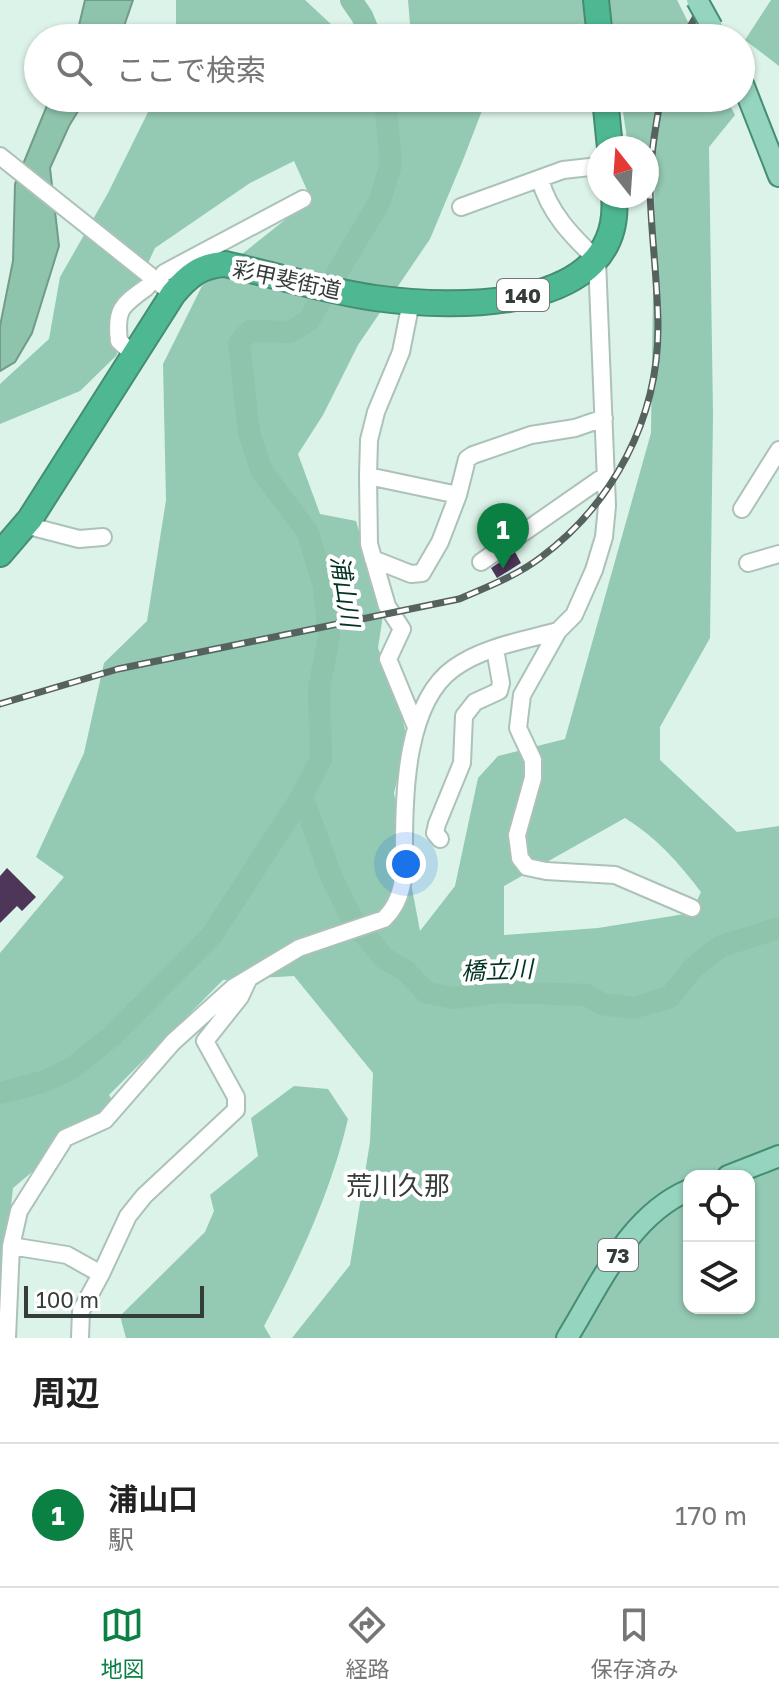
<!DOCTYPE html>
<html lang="ja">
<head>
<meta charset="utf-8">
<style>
	body { margin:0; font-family:"Golos Text","Noto Sans JP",sans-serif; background:#f6f6f6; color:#222 }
	.controls { position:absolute; right:24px; bottom:24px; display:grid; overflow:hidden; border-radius:16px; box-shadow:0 2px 6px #0004 }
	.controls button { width:72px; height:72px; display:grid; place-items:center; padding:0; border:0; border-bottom:2px solid #e0e0e0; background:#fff; color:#222; font:40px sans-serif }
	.compass { position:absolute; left:587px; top:136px; width:72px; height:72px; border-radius:50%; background:#fff; box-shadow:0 2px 6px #0004; rotate:343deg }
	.scale { position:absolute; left:24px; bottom:20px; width:180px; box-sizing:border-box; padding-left:8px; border:4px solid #343d39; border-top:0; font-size:22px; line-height:28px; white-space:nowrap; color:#343d39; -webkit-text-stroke:6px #fff; paint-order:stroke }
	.you { position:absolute; left:406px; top:864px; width:28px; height:28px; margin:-20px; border:6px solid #fff; border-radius:50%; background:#1a73e8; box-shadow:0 0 0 12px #1a73e833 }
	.badge { display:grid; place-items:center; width:52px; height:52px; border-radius:50%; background:#0b8043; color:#fff; font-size:26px; font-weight:700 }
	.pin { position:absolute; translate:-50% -66px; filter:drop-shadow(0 2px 4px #0008) }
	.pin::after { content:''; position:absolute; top:42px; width:28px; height:24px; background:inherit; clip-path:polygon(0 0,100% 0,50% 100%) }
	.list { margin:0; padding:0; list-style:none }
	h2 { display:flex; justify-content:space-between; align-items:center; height:104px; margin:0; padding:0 32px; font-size:34px }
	h2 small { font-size:26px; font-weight:400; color:#767676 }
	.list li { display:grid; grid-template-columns:52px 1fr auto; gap:24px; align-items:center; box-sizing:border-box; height:144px; padding:0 32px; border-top:2px solid #e0e0e0 }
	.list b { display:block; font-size:30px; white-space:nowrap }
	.list p { margin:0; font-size:26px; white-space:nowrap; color:#767676 }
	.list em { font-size:26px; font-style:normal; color:#767676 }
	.icon { flex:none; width:44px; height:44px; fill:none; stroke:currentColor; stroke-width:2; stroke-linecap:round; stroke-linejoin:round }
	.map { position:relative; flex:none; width:779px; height:1338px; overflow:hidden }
	.search { position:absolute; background:#fff; box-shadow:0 2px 6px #0004; left:24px; right:24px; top:24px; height:88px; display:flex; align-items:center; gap:20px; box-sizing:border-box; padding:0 28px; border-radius:44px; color:#767676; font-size:30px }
	.sheet { height:248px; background:#fff }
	nav { display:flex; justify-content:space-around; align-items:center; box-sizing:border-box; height:112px; border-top:2px solid #e0e0e0; background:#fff; font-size:22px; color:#767676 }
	nav a { display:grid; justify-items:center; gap:4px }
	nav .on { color:#0b8043 }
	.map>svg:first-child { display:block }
	.forest { fill:#94c9b3; fill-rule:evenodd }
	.water { fill:#8ec3ac; stroke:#739b8a; stroke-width:2 }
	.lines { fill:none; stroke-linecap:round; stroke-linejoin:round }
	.river { stroke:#8ec3ac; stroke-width:22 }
	.building { fill:#4e3659 }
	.minor-casing { stroke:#acc2b8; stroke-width:20 }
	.major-casing { stroke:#458d73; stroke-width:24 }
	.highway-casing { stroke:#458d73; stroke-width:28 }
	.minor { stroke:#fff; stroke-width:16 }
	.major { stroke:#95d4be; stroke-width:20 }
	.highway { stroke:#4eb892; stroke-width:24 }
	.rail-casing { stroke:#56625d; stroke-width:7 }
	.rail { stroke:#fff; stroke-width:4; stroke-dasharray:12; stroke-linecap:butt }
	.major-bridge-casing { stroke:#458d73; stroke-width:24; stroke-linecap:butt }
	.major-bridge { stroke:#95d4be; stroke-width:20 }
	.labels { text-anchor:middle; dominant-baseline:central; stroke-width:8; stroke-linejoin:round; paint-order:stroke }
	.shield { fill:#fff; stroke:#717774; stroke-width:2 }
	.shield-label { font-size:20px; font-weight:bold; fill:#343d39 }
	.street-label { font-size:22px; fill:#343d39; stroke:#fff }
	.water-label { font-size:24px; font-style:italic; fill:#033324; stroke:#fff }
	.quarter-label { font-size:26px; fill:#343d39; stroke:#fff }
</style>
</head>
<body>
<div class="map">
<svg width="779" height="1338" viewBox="0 0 779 1338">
	<rect width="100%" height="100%" fill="#dcf3e9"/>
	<path class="forest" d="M176,0H305L346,38H176Z
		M408,0H677L696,38H612L610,29H576L492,38H408L410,24Z
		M771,0H779V66L745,40Z
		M155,98H484L483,108L463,160L430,239L358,345L323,415L298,454L320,514L356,521L383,615L378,648L400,707L407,739L394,793L420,931L455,886L478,778L498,756L565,739L651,433L655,154L647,151V148L628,146L621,98H726L735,115L709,147L713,415L710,638L660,727V760L737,832L779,826V1338H292L350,1265L370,1142L373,1073L294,976L223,980L109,1095L114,1103L13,1188L0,1307V953L64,877L36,857L84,753L104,663L147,621L166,500L163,364L202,286L311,199L294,161L250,183L155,248L115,335L117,355L80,391L0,424V384L49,339L60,277L108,193ZM625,818C656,837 679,863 701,892L691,913L598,928L504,935V886ZM689,1176H749V1308H689Z
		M294,1086L328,1089L348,1119C331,1192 299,1261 264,1326L271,1338H126L120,1316L205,1232L214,1211L210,1195L258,1156L251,1118Z"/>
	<path class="water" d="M85,0H133L120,38H76Z
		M50,98H86L69,126L50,168L59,246L32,333L15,362L0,371V326L13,261L15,184Z"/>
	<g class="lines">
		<path class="river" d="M351,0L362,16L371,38
			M302,796L331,876L353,921L384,958L406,971L427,993L454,998L498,992L587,995L602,1004L633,1008L670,997L693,968L721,946L779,928
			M0,1093L42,1082L71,1069L112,1036L212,935L302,796L321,759L319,688L329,637L324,586L308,533L261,470L249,432L239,343L250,331L290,332L309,320L380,201L391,164L385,98"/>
	</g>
	<path class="building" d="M515,552L521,563L497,578L491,568Z
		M7,868L36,897L22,911L17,906L0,923V876Z"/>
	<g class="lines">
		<g class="minor-casing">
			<path id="minor" d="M0,156L173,294
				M540,179C549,213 572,236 597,260L607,506L604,537L594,570L574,615L558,631L522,695L518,728L533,760V778L517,835L520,858L527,867L546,871L615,875L692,908
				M461,207L563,170L599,166
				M164,273L303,199
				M411,302L401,352L376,412L369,440L368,476L369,544L387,606L402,629L388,659L416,727
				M134,355L119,341C115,309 122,305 147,287
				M368,476L458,495L440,542L422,573L411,574L373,559
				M458,495L467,459L473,455L531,435L575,428L604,418
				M742,509L779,450
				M25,525L79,539L103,537
				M481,562L606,475
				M748,563L779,554
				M440,839L435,833L437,824L462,763L464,716L475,702L499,691L501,683L495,649
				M11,1246L67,1255L101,1274L81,1311L80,1338
				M101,1274L128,1216L144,1196L236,1110V1097L205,1041L240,997L248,980
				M7,1338L11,1246L19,1211L65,1138L105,1120L173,1042L234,987L299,948L384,919C405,899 404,873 404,845C404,792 406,702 454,668C483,647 525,640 558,631"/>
		</g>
		<g class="major-casing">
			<path id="major" d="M741,79L779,176
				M728,1176L779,1156
				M567,1338C600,1285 628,1216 689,1190"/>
		</g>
		<g class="highway-casing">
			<path id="highway" d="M596,0L600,38
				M605,98L610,148
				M0,554L30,519L173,294C188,276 201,265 225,264C275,275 325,291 375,298C453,309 625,314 614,196"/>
		</g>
		<use href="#minor" class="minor"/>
		<use href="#major" class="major"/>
		<use href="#highway" class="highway"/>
		<g class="rail-casing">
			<path id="rail" d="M683,38L706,0
				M0,704L118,669L459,599C487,587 516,576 540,558C613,504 658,419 658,328C658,282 651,235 650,189C650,158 655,128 661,98"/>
		</g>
		<use href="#rail" class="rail"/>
		<g class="major-bridge-casing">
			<path id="major-bridge" d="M697,0L712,27"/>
		</g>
		<use href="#major-bridge" class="major-bridge"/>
	</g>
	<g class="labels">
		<g class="shield">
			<rect x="497" y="279" width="52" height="32" rx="6"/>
			<rect x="598" y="1239" width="40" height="32" rx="6"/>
		</g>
		<g class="shield-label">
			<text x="523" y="295">140</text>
			<text x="618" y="1255">73</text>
		</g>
		<g class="street-label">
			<text transform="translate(287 279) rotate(12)">彩甲斐街道</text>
		</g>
		<g class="water-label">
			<text transform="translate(346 591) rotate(81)">浦山川</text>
			<text transform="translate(497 969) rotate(-2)">橋立川</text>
		</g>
		<g class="quarter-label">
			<text x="398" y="1185">荒川久那</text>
		</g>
	</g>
</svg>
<div class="controls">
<button><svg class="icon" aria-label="locate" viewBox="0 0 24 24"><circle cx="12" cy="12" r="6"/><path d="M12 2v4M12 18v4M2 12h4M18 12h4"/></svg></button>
<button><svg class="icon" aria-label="layers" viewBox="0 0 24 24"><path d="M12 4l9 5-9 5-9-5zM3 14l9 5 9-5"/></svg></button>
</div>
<svg class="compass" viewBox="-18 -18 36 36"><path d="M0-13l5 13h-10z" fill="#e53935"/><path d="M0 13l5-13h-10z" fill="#767676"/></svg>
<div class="scale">100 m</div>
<div class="you"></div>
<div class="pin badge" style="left:503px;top:569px">1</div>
<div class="search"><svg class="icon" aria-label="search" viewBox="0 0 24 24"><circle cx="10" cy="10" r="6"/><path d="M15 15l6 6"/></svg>ここで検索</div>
</div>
<section class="sheet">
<h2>周辺<small></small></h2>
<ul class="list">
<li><span class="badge">1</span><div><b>浦山口</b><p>駅</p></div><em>170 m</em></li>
</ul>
</section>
<nav>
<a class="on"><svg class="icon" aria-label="map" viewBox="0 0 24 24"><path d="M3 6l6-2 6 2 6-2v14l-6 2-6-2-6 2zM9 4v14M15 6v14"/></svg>地図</a>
<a><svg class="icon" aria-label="directions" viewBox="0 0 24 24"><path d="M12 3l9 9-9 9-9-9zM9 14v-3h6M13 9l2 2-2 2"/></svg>経路</a>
<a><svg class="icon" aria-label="saved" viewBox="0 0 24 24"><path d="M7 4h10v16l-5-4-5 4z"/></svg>保存済み</a>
</nav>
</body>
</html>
